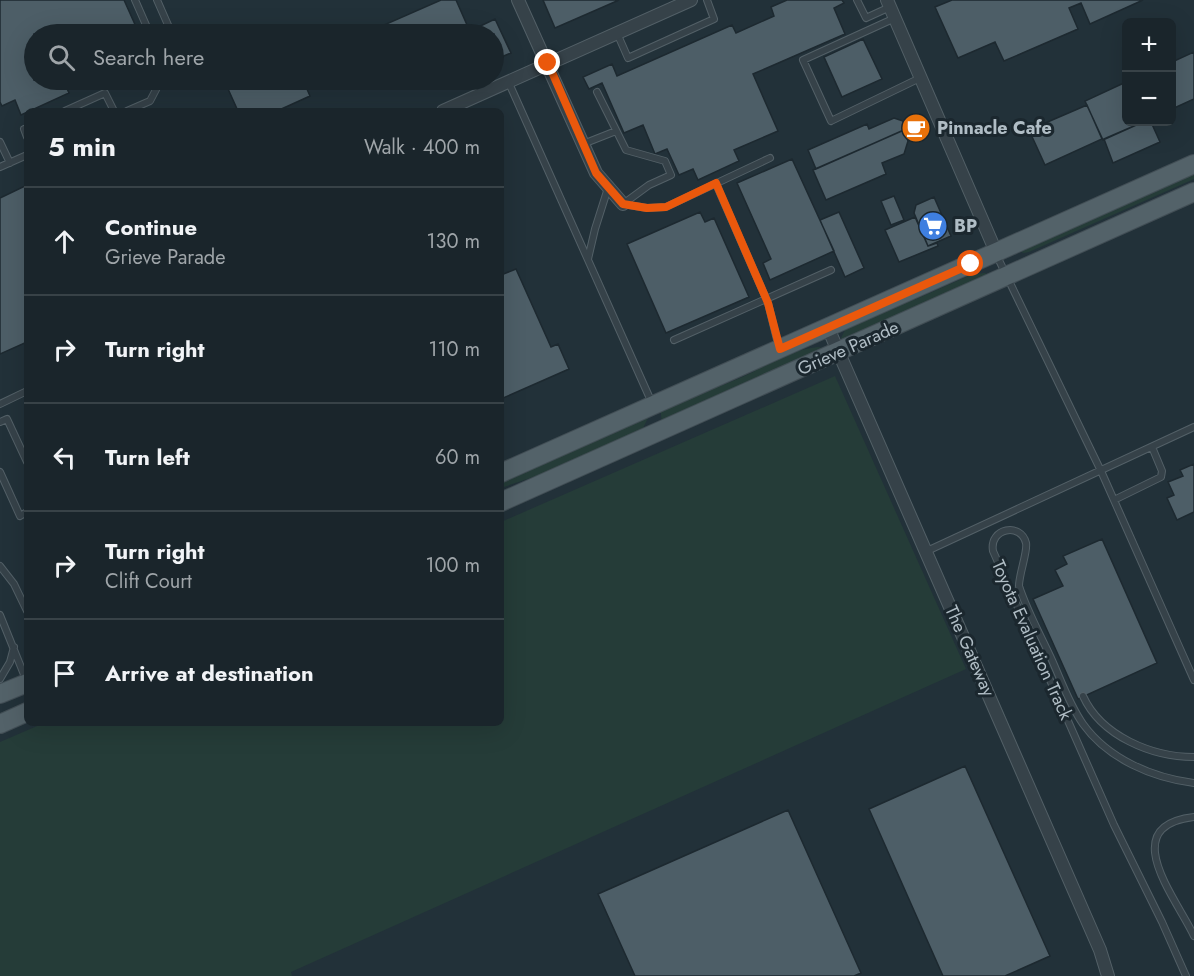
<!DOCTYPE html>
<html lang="en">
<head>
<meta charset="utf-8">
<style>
	body { margin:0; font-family:Jost,sans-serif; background:#273137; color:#f1f3f6 }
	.controls { position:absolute; right:18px; top:18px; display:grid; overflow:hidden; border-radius:9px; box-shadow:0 6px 24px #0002 }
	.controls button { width:54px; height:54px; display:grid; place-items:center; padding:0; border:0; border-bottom:2px solid #384247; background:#1a252b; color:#f1f3f6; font:30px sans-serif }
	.stop { position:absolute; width:18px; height:18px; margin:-14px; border:4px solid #ea580c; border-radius:50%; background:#fff }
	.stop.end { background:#ea580c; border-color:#fff; box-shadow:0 2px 6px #0008 }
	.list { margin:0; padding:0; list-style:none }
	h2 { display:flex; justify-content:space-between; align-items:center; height:78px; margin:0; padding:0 24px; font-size:26px }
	h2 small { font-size:20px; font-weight:400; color:#9fa5a9 }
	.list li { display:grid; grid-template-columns:39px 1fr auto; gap:18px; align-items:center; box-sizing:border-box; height:108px; padding:0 24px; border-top:2px solid #384247 }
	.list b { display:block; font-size:22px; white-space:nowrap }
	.list p { margin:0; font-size:20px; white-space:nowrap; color:#9fa5a9 }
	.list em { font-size:20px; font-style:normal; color:#9fa5a9 }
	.icon { flex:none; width:33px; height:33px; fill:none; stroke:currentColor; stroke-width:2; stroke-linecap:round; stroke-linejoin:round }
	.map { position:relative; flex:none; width:1194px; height:976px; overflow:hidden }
	.search { position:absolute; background:#1a252b; box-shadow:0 6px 24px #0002; left:24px; top:24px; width:480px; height:66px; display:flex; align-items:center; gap:15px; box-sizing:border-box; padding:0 21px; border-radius:33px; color:#9fa5a9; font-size:22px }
	.panel { position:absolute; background:#1a252b; box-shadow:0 6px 24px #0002; left:24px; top:108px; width:480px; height:618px; border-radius:9px }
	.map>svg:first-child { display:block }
	.green { fill:#253c38 }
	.building { fill:#4d5e67; stroke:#1d2930; stroke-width:1.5 }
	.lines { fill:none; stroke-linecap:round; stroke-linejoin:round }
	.service-casing { stroke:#536067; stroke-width:8 }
	.minor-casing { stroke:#536067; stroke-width:14 }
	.primary-casing { stroke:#424e55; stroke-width:20 }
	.service { stroke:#364249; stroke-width:6 }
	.minor { stroke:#364249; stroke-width:12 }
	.primary { stroke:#536269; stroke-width:18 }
	.route { stroke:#ea580c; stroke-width:8 }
	.labels { text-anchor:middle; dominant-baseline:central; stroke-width:6; stroke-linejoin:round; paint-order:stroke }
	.poi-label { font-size:18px; font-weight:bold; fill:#b0bdc5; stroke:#1b272e; text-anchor:start }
	.street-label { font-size:18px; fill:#b0bdc5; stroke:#1b272e }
</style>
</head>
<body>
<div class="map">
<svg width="1194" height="976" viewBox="0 0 1194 976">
	<rect width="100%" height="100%" fill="#223139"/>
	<path class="green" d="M1194,169V179L1029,252L1024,253L1018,251Z
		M985,273L988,275L843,340L841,338L846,328L863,317L916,299L973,274Z
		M818,347L823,348L662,423L660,407C687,398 714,389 740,378C765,367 791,349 818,347Z
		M835,376L966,669L291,972L292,976H0V742L44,723H501V522Z
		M649,416L643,428L634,434L554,470L501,488V478Z"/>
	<path class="building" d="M0,0H124L137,29L124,34H34V80H63L69,93L21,115L15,100L2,106L0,102Z
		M441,0H456L471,34H369L368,32Z
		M543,0H619L555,28Z
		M787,0H842L844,3L834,8L845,34L753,74L778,131L734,150L739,161L698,180L693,169L679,175L667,149L655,154L643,125L624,133L602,83L589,89L583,77L612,64L617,76L732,25L736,33L774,16L771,7Z
		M952,0H1143L1090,24L1081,3L1069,8L1078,29L1004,61L995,42L958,58L935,7Z
		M495,19L511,53L494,60V34H471L470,31Z
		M863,39L882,79L842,97L824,57Z
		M1194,52V99L1172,109V62Z
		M224,80H303L310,96L277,111H238Z
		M1126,82V122H1143L1103,140L1085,101Z
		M1087,105L1102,139L1045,165L1029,130Z
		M894,118L903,121L906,129L816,169L808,150L867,124L869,129Z
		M1143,122H1151L1160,142L1113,163L1104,139Z
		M904,130L908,141L904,154L882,163L886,174L826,200L813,170Z
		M792,159L834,251L770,280L763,263L771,259L737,183Z
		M27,185V342L0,354V198Z
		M894,196L904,220L891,225L881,201Z
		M934,197L951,236L928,246L914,213L916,205Z
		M700,212L705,222L714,218L749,297L666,333L627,244Z
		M839,212L864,268L845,277L820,220Z
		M915,217L928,246L937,243L938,246L899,262L885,230Z
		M516,269L551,347L558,344L569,369L501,399V275Z
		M1194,464V512L1177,520L1167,498L1174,495L1168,482L1183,476L1180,470Z
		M1102,539L1157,663L1078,699L1033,599L1063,586L1055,570L1067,564L1063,556Z
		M965,766L1050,956L1005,976H943L869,809Z
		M788,810L861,973L854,976H635L598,894Z"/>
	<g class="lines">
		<g class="service-casing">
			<path id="service" d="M135,0L150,34
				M157,0L172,34
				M857,0L866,18L890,7
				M895,18L803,60L831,121L920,78
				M617,33L628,58L714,19L707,0
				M131,80L132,83L138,80
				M508,81L652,403
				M597,92L626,150L665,161L671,175L649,185L623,204
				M65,111L105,93L114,111
				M127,111L150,101L161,80
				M27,128L24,129L27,137
				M0,142L10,163
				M583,144L616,131
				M0,167L27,155
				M716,184L768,303L779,348
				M623,204L647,208L666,207L770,158
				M996,254L1101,471L1194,680
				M588,259L595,229L608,188
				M674,340L831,270
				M0,404L27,391
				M0,422L7,419L27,462
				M0,472L20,516L27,512
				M1114,500L1161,477L1162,471L1152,447
				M927,551L1194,427
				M0,566L14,584L27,611
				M0,615L27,682
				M0,679L10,662L14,647
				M1083,696C1101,736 1152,757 1194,757
				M1194,817C1115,826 1177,899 1194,936
				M1186,976L1162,922L1114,825L993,551C989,528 1021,522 1026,543C1028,551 1019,574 1019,586C1027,611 1040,634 1051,658C1061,680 1069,704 1083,724C1108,759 1153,778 1194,783"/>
		</g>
		<g class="minor-casing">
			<path id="minor" d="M518,0L596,173L623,204
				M887,0L996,252
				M443,111L691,0
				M828,328L1100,950L1108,976"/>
		</g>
		<g class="primary-casing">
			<path id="primary" d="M501,473L1194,164
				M501,502L1194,192
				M0,694L27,683
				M0,724L27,712"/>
		</g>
		<use href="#service" class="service"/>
		<use href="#minor" class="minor"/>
		<use href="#primary" class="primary"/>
	</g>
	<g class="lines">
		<path class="route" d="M548,63L596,173L623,204L647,208L666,207L716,183L768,303L780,349L971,264"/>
	</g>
	<defs>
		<g id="cafe-disc" transform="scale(1.5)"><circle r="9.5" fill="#e8710a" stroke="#1b272e"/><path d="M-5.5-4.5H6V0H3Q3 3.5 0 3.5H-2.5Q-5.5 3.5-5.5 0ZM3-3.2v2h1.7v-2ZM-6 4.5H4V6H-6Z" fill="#fff"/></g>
		<g id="supermarket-disc" transform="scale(1.5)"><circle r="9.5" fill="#3f7fe0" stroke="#1b272e"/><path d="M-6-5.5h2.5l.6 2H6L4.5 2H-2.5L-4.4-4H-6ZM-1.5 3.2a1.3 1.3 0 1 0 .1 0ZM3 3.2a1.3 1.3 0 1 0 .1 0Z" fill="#fff"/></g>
	</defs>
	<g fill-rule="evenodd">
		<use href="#cafe-disc" x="916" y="128"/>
		<use href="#supermarket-disc" x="933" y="226"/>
	</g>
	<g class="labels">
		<g class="poi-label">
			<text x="937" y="128">Pinnacle Cafe</text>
			<text x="954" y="226">BP</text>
		</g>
		<g class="street-label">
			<text transform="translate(848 348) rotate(-24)">Grieve Parade</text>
			<text transform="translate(1032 640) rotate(66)">Toyota Evaluation Track</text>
			<text transform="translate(970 651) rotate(66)">The Gateway</text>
		</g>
	</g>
</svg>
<div class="controls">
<button>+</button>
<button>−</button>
</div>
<div class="stop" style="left:971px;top:264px"></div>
<div class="stop end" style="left:548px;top:63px"></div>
<div class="search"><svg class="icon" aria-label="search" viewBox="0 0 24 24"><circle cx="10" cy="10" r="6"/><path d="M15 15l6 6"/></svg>Search here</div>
<section class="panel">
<h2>5 min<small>Walk · 400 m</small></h2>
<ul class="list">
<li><svg class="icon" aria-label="ahead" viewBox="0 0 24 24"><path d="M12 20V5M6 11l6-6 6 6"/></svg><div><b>Continue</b><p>Grieve Parade</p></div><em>130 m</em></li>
<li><svg class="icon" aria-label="right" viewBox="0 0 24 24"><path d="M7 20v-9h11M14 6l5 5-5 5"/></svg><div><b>Turn right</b></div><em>110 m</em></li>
<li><svg class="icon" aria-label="left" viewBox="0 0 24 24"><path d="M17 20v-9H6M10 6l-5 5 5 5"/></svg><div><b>Turn left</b></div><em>60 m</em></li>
<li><svg class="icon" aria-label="right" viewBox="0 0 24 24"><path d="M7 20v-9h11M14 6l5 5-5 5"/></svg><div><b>Turn right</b><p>Clift Court</p></div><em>100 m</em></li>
<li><svg class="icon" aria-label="arrive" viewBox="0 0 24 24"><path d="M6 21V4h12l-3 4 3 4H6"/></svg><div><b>Arrive at destination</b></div></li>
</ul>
</section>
</div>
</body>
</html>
